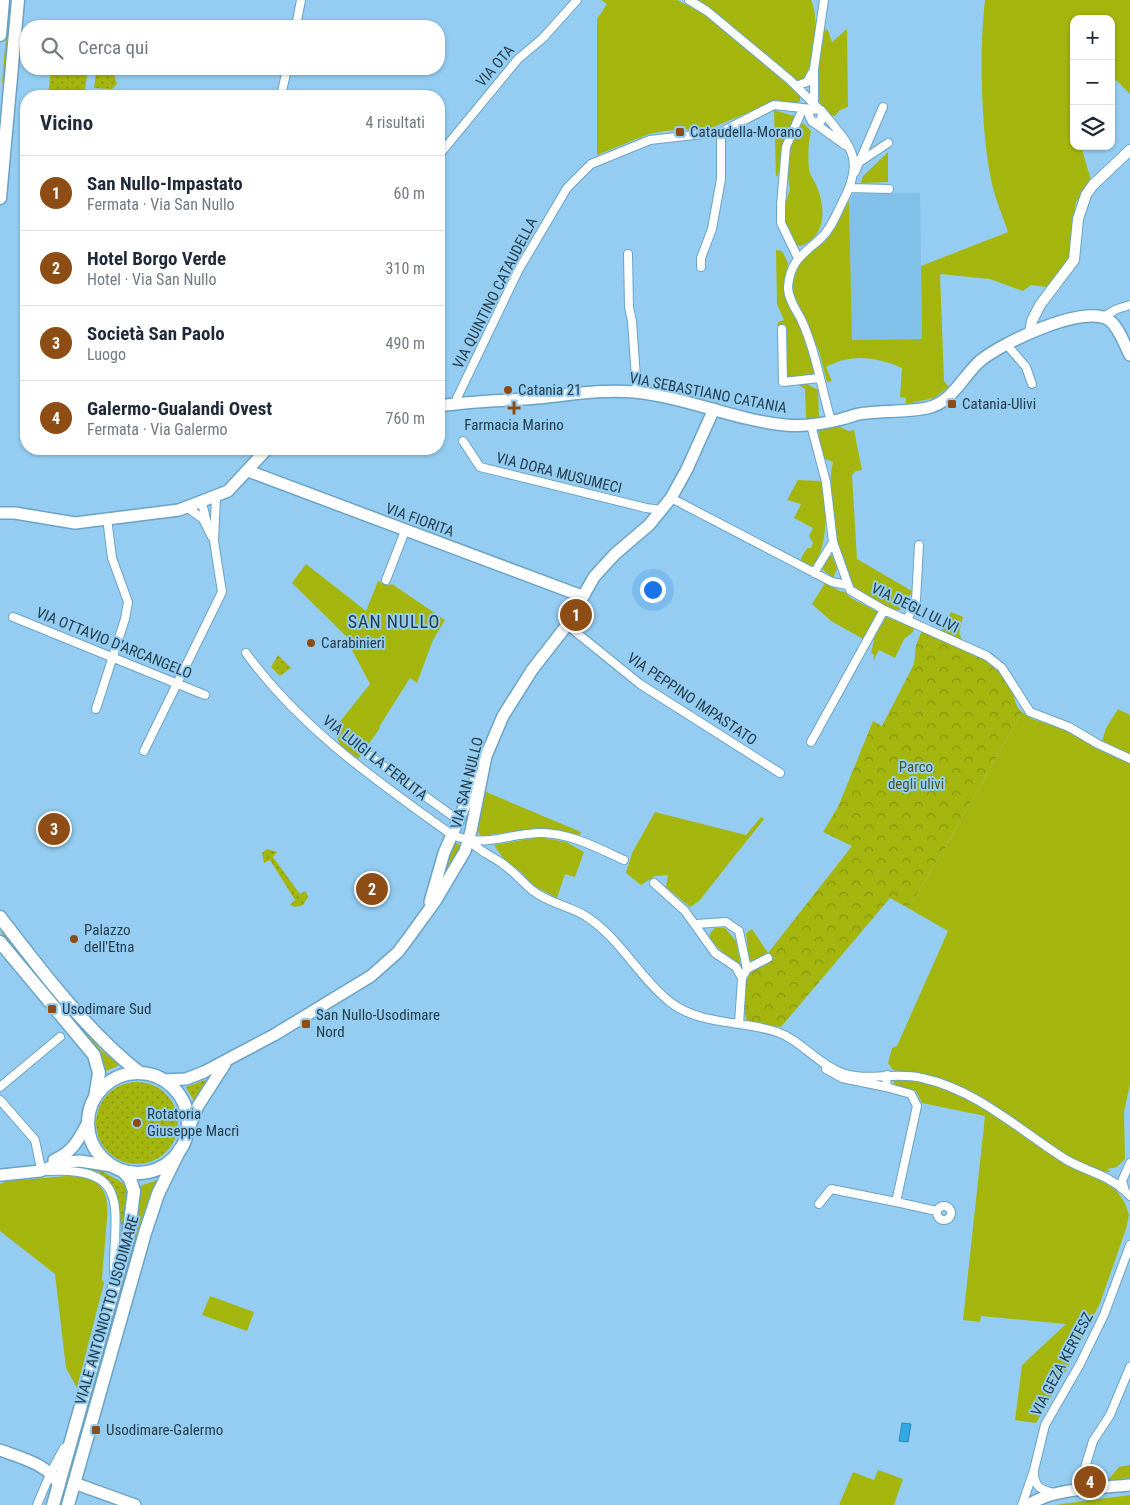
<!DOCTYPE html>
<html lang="it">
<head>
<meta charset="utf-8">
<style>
	body { margin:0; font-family:"Roboto Condensed",sans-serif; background:#f2f2f3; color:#1f2937 }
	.controls { position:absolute; right:15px; top:15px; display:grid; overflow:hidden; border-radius:10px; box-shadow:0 1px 4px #0004 }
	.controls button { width:45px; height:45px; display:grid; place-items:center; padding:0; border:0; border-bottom:1px solid #e0e1e3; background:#fff; color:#1f2937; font:25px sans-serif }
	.you { position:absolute; left:652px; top:589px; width:18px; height:18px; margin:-12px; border:4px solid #fff; border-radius:50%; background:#1a73e8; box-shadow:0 0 0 8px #1a73e833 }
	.badge { display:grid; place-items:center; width:32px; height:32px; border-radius:50%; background:#8d4d15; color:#fff; font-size:16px; font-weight:700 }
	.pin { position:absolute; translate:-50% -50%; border:2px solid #fff; box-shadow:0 1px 5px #0006 }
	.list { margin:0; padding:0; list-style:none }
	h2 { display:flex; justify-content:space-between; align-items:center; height:65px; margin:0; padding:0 20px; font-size:21px }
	h2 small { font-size:16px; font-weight:400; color:#747a83 }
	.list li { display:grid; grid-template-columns:32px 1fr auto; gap:15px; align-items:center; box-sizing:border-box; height:75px; padding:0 20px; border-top:1px solid #e0e1e3 }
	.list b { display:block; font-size:19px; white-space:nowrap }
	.list p { margin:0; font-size:16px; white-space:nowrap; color:#747a83 }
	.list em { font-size:16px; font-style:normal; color:#747a83 }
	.icon { flex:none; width:28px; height:28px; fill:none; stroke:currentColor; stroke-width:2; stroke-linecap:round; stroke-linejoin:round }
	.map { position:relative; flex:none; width:1130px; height:1505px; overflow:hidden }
	.search { position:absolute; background:#fff; box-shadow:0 1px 4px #0004; left:20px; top:20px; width:425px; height:55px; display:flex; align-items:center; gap:12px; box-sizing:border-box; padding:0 18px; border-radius:20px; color:#747a83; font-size:19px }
	.panel { position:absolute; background:#fff; box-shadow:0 1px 4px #0004; left:20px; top:90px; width:425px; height:365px; border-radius:20px }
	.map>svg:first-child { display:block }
	.built { fill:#81c1e9 }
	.grass { fill:#a4b60d }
	.park { fill:url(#park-crowns) }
	.garden { fill:url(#garden-dots) }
	.water { fill:#32a9e6; stroke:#2e88b7 }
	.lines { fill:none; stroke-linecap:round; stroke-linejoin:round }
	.minor-casing { stroke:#6ba3c5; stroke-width:10 }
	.tertiary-casing { stroke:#6ba3c5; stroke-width:12 }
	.secondary-casing { stroke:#6ba3c5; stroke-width:14 }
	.primary-casing { stroke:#6ba3c5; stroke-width:15 }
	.minor { stroke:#fff; stroke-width:8 }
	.tertiary { stroke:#fff; stroke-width:10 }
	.secondary { stroke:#fff; stroke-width:11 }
	.primary { stroke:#fff; stroke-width:12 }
	.poi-dot { fill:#8d4d15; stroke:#94cdf1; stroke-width:2 }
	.labels { text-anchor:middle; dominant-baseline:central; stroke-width:4; stroke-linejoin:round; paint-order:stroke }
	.street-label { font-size:15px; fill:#253c4a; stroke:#94cdf1 }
	.poi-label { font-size:15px; fill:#253c4a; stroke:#94cdf1; text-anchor:start }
	.park-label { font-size:15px; fill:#4f571e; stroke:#94cdf1 }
	.quarter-label { font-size:18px; letter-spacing:1px; fill:#253c4a; stroke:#94cdf1 }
</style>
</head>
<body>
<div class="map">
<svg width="1130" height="1505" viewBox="0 0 1130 1505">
	<defs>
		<pattern id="park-crowns" width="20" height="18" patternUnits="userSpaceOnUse" patternTransform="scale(1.25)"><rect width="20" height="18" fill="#a4b60d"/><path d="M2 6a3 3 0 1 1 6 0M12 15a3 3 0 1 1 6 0" fill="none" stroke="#85950f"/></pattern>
		<pattern id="garden-dots" width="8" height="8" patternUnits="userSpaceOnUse" patternTransform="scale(1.25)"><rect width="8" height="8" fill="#a4b60d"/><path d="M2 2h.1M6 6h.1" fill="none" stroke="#85950f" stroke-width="1.8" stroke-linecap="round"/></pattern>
	</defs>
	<rect width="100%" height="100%" fill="#94cdf1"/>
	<path class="built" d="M920,193L922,339L852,340L849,201L854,194Z"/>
	<path class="grass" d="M9,0H12L5,83H2Z
		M601,0H677L704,14L800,95V101L795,105L772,103L711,128L664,131L649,134L597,155V19L607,4Z
		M699,0H811C820,17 814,65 803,81H798Z
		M985,0H1130V94L1111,75V19H1074V146H1081L1091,180L1076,202L1072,225L1070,257L1064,267L1046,287L1031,285L1023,291L990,279L940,274L944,381L949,387L934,398L906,404V398L900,397L902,368C876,357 852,353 826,367L832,381L827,382L819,351L791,288L799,263L807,254L825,242L849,201L852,340L922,339L921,266L1008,232C1003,216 996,201 992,184C981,134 979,51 985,0Z
		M823,29L828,30L832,42L847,29L848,107L840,110L835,116L830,115L817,100V69Z
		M774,110L794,116L795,119L785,138L778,175L776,177Z
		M803,123L811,131C808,143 808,158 809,170C810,175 815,182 817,187C826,209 826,237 800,246L795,244L785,221L784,207L790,189L788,177L791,142L799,127Z
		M888,152V182L861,183L863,176Z
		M776,250L782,251L788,263L784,289L785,297L800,327L815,374L787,377L786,330L783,325L778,326V322L784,320L777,304Z
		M797,384H807L818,390L819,419H806L805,389Z
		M836,425L849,431L854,430L862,470L856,471L852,475L857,559L912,591C903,609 903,616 882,605C874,600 862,596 856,589C838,566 825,490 833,462L823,458L818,429Z
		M798,480L821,481C826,510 830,543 812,568L801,563C800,558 805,551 808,548H811L813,543L809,536L813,528L794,518L801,504L787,500Z
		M832,555L837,569L833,578L822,569L828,557Z
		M306,564L366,611L378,581L389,585L392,584L445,620L433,640L417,683L410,678L379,727L380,728L358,759L340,745L334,729L370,684L352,650V642L292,583Z
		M825,583L840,591L845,592L851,598L878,612L865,640L831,621L812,604Z
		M951,612L963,617L959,633L962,640L941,631Z
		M886,617L914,627L913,632L904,639L895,658L879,650L873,661L874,655L871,653L875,635Z
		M1118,709L1130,715V754L1102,741L1106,728Z
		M1022,712L1032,719L1071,731L1099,750L1130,762V1084L1124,1112L1125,1159L1117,1167L1107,1169L1111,1172C1077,1174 1011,1115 980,1097C953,1081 924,1075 893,1070L888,1063L892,1048L897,1046L948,931L908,908L945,848Z
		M484,791L581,832L580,835L538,828L481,836L477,831Z
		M655,812L746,835L761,817L764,819L699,901L690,907L666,887L668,875L655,876L641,885L626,873L632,853Z
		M540,837L566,842L584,852L575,877L565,874L557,898L532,885L521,872L504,859L494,845Z
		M454,842L462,846L441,886Z
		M0,925L101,1050L120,1065L106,1071C97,1039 43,984 20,957C13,948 0,936 0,925Z
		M715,928H725L736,941L741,967L720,950L709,937L711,932Z
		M752,929L768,953L752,961L749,960L746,933Z
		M893,1079C979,1080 1026,1155 1103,1179L1102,1181L1116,1190L1125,1203L1129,1215L1126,1229L1100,1303L1066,1371L1036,1423L1015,1420L1022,1365L1066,1324L981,1316L980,1322L963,1320L985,1116L922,1103L916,1091L894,1085Z
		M68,1176C107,1177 110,1195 106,1230C105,1246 103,1263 102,1280L104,1283L77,1388L66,1368L55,1274L0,1231V1184L7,1181Z
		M157,1180L144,1212L62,1505H59L133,1242L140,1204V1186Z
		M210,1296L254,1312L247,1331L202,1315Z
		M1130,1465V1478L1108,1480L1119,1467Z
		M878,1470L903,1479L894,1505H839L853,1472L874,1480Z
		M1130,1495V1505H1055Z"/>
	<path class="park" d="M922,630L989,661C997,668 1005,676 1010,686C1015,695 1014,706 1022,712L945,848L908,908L890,898L781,1027L747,1021C742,1008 741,982 752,971C757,966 766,962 772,958L768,953L852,846L823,832L838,807L873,721L882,726L914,664L916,645Z"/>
	<path class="garden" d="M51,69H88L84,96L54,94L48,96Z
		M96,71L114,74L117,84L112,89L94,88Z
		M278,655L291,668L280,676L271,667Z
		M267,849L277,852L273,857L300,894L306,891L308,897L303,905L295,907L290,905L295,900L270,860L264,863L262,853Z
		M205,1080L207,1081L195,1103L186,1087Z
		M96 1123a41 41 0 1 1 82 0a41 41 0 1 1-82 0Z
		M93,1165C103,1174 122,1179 128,1189L123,1235L114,1188L99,1173L80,1166Z"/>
	<path class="water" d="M902,1423L911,1424L908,1442L899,1441Z"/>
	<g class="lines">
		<g class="minor-casing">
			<path id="minor" d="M689,0L707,11L790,80L819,109
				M296,26L301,0
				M796,86L807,82L812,73
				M281,96L287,69
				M814,103V69L824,0
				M815,108L808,113L812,122L821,121L822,112
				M813,122L845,145
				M439,155L518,59L543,38L577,0
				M861,161L888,143
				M855,172L883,107
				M851,188L889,189
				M628,254L629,307L632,321L637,392
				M798,258L781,223V205L786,147L800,115
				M701,267V258L712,229L721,179V132
				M1103,317L1117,309L1130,305
				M782,329L783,382L820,378
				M1007,345L1026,367L1032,384
				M458,403L457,398L518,271L567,188L591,164L650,140L721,132L774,105L821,110C849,145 867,157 842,203C836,215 831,229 821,238C804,254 790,260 788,287C788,298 796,310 801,319C816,351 821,387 831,421
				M811,425L826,482L833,542L850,590L884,610L987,656L1002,668L1030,712L1069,727L1098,744L1130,759
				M463,441L480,467L646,508L662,510
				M671,498L832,582L847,585
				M202,503L207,523
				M188,508L203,519L212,537
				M814,573L833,542
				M386,580L405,531
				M13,617L205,695
				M907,620L916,600L919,545
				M567,625L640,684L780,773
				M246,653C300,728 377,781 452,835C487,848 505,834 539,833C568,832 598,848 624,860
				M96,709L125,619L128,602L112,558L107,518
				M811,742L884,610
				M144,751L222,592L214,541L216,497
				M367,754L458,820
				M469,840C477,850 490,855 500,862C513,870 521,881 532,890C546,902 568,906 584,915C620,937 638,977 670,1002C701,1026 742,1020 777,1032C801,1040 817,1064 842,1073C867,1082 895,1071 922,1078C977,1090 1018,1129 1065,1159C1085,1171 1107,1174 1125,1191
				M654,883L685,911L715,953L736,967L742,978L739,1024
				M696,924L726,922L739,931L747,969L742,978
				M747,969L768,958
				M826,1069L842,1078L886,1087
				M0,1087L60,1037
				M0,1100L35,1140L40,1164
				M1130,1163L1122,1181L1125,1191L1130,1196
				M49,1171C134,1166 113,1213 114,1274
				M896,1202L937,1211
				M819,1204L831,1189L896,1202L917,1106L911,1094L886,1087L887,1075
				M937 1213a7 7 0 1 1 14 0a7 7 0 1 1-14 0Z
				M1034,1474C1035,1488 1042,1490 1054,1493
				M1078,1491L1093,1441L1110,1415L1130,1367
				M37,1505L51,1472L64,1448
				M1022,1505L1034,1470L1045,1425L1080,1364L1104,1315L1130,1245"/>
		</g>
		<g class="tertiary-casing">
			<path id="tertiary" d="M1030,333L1032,321L1040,305L1074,260L1078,219L1086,195L1093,185L1130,150"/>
		</g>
		<g class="secondary-casing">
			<path id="secondary" d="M439,406C471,401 504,401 537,398C569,395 602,389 634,392C686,397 734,420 785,425C805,427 823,424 842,419C850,417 858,413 867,413C887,411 907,412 927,408C952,403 962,377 980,361C1000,344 1084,303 1109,320C1119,327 1124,344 1130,355
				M248,471L582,596
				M0,513H15L75,523L179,510L228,491L267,449
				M430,902L444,853L477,777
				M163,1080L186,1079L204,1072L274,1035L371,976L398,952L410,936L436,900L465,851L471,831L486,756L503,716L532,670L567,625L594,577L615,554L649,525L671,498L687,469L714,409
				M185,1138L198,1106L225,1064
				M54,1160C73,1152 79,1139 88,1122
				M2,1175L40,1171L65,1162L80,1161L112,1166
				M0,1450C21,1458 48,1464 59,1485
				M74,1483L135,1505
				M1029,1505C1052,1488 1102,1488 1130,1485"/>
		</g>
		<g class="primary-casing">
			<path id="primary" d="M0,35L3,0
				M0,198L18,0
				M0,917C39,968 89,1034 140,1073
				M0,942L94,1055L99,1073L95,1097
				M88 1123a50 50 0 1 1 100 0a50 50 0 1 1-100 0Z
				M53,1505L128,1238L134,1191L130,1179L123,1171
				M68,1505L145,1233L158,1194L180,1149"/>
		</g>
		<use href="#minor" class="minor"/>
		<use href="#tertiary" class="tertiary"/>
		<use href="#secondary" class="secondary"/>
		<use href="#primary" class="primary"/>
	</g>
	<g class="poi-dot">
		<rect x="675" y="127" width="10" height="10" rx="2.5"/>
		<circle cx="508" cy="390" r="5"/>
		<rect x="947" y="399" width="10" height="10" rx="2.5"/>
		<path d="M511.5 400.5h5v5h5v5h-5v5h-5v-5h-5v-5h5z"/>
		<circle cx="311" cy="643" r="5"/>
		<circle cx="74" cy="939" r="5"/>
		<rect x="47" y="1004" width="10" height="10" rx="2.5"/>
		<rect x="301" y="1019" width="10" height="10" rx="2.5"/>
		<circle cx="137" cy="1123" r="5"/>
		<rect x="91" y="1425" width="10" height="10" rx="2.5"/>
	</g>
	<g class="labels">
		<g class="street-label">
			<text transform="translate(495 66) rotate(-49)">VIA OTA</text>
			<text transform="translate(495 293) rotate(-63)">VIA QUINTINO CATAUDELLA</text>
			<text transform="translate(708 393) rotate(11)">VIA SEBASTIANO CATANIA</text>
			<text transform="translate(559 473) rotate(14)">VIA DORA MUSUMECI</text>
			<text transform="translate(420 520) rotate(20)">VIA FIORITA</text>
			<text transform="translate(915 608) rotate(26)">VIA DEGLI ULIVI</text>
			<text transform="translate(114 643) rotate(22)">VIA OTTAVIO D'ARCANGELO</text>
			<text transform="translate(692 699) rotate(34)">VIA PEPPINO IMPASTATO</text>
			<text transform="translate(375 758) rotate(38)">VIA LUIGI LA FERLITA</text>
			<text transform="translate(467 783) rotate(-76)">VIA SAN NULLO</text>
			<text transform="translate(107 1310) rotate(-74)">VIALE ANTONIOTTO USODIMARE</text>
			<text transform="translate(1062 1364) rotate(-62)">VIA GEZA KERTESZ</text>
		</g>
		<g class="poi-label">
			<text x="690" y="132">Cataudella-Morano</text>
			<text x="518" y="390">Catania 21</text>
			<text x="962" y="404">Catania-Ulivi</text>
			<text x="514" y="425" text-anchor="middle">Farmacia Marino</text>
			<text x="321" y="643">Carabinieri</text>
			<text x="84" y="930">Palazzo<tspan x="84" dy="17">dell'Etna</tspan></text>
			<text x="62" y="1009">Usodimare Sud</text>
			<text x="316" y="1015">San Nullo-Usodimare<tspan x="316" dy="17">Nord</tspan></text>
			<text x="147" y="1114">Rotatoria<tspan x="147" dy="17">Giuseppe Macrì</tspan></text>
			<text x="106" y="1430">Usodimare-Galermo</text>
		</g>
		<g class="park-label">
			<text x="916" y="767">Parco<tspan x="916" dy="17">degli ulivi</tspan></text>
		</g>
		<g class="quarter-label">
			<text x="394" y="621">SAN NULLO</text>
		</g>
	</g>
</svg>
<div class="controls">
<button>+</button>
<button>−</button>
<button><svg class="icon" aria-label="layers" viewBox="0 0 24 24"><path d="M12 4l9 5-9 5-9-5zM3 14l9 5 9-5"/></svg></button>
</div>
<div class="you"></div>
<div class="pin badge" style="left:576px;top:615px">1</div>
<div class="pin badge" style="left:372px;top:889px">2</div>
<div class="pin badge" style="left:54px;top:829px">3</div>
<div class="pin badge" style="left:1090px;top:1482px">4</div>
<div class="search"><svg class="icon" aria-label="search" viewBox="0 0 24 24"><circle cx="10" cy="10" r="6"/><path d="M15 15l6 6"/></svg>Cerca qui</div>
<section class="panel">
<h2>Vicino<small>4 risultati</small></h2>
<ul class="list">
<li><span class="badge">1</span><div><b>San Nullo-Impastato</b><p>Fermata · Via San Nullo</p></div><em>60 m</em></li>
<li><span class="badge">2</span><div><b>Hotel Borgo Verde</b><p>Hotel · Via San Nullo</p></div><em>310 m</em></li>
<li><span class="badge">3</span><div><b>Società San Paolo</b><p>Luogo</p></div><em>490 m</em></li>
<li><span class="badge">4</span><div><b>Galermo-Gualandi Ovest</b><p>Fermata · Via Galermo</p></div><em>760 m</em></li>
</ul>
</section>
</div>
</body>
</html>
